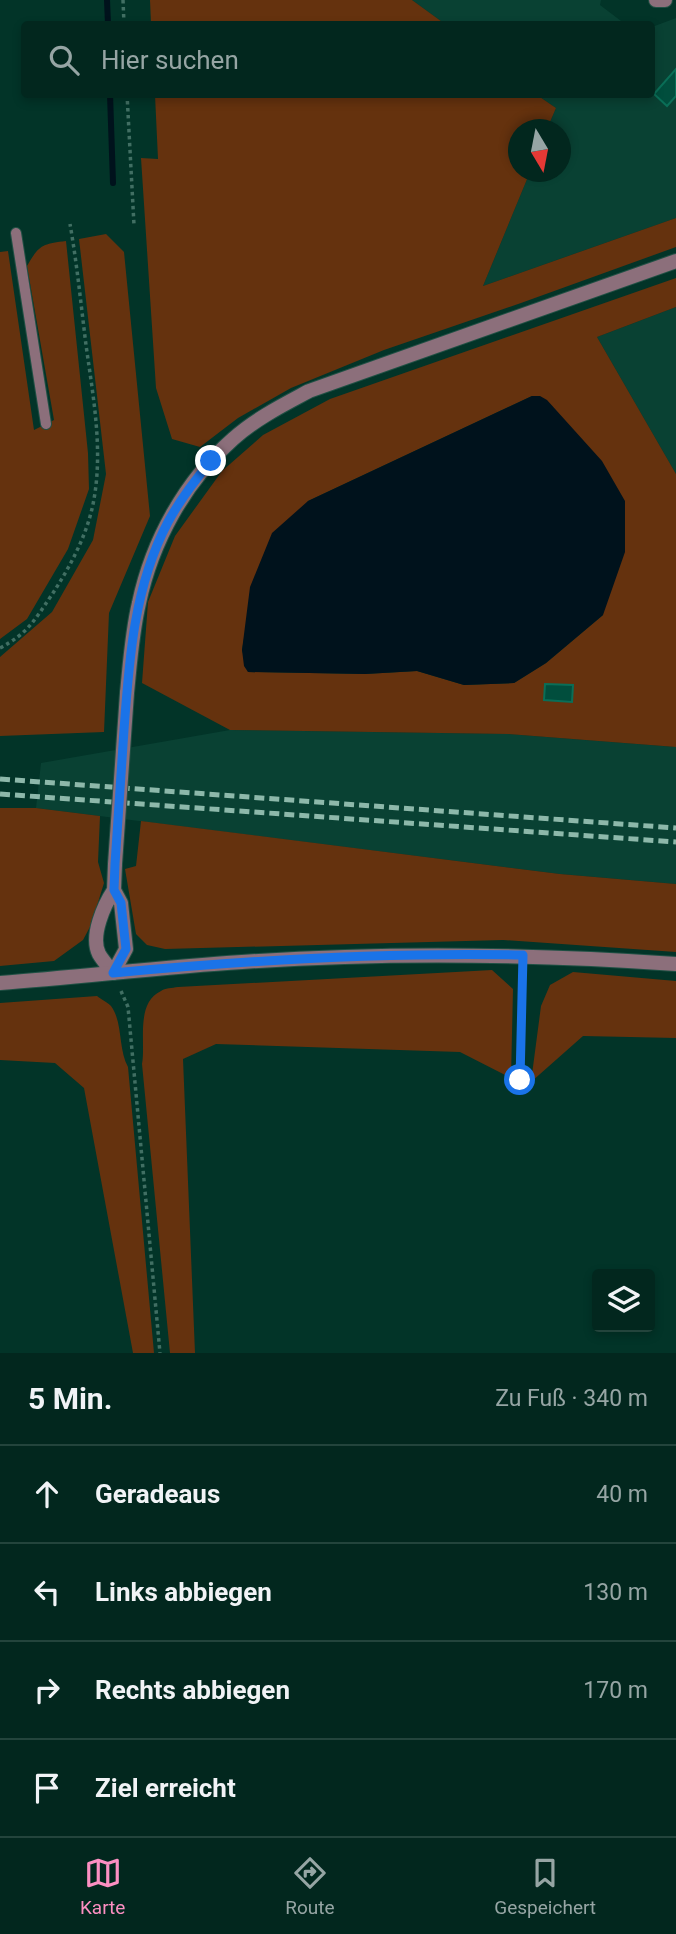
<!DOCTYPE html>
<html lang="de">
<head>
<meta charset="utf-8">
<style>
	body { margin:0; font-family:Roboto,sans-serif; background:#0c2f27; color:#f1f3f6 }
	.controls { position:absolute; right:21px; bottom:21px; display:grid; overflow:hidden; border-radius:7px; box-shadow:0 4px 10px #0003 }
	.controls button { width:63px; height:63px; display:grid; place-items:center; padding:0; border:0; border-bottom:2px solid #23443c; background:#02271e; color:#f1f3f6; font:35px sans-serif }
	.compass { position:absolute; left:508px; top:119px; width:63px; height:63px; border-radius:50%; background:#02271e; box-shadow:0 4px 10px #0003; rotate:170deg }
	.stop { position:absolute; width:21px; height:21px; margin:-16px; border:5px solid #1a73e8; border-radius:50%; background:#fff }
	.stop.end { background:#1a73e8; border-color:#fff; box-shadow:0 2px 7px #0008 }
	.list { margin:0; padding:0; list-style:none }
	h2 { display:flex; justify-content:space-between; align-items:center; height:91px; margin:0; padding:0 28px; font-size:30px }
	h2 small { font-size:23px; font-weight:400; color:#96a5a4 }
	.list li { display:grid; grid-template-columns:46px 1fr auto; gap:21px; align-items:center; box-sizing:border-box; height:98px; padding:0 28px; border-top:2px solid #23443c }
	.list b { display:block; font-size:26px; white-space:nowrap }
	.list em { font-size:23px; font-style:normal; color:#96a5a4 }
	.icon { flex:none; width:38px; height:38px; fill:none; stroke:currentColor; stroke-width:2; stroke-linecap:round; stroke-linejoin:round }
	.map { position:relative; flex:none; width:676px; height:1353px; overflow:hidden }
	.search { position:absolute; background:#02271e; box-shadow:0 4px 10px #0003; left:21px; right:21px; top:21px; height:77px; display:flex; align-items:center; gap:18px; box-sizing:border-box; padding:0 24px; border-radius:7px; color:#96a5a4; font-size:26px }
	.sheet { height:483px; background:#02271e }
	nav { display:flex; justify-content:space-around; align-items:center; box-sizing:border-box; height:98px; border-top:2px solid #23443c; background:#02271e; font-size:19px; color:#96a5a4 }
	nav a { display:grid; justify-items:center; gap:4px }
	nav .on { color:#fc8fc2 }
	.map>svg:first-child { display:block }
	.built { fill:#094133 }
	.green { fill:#65320e; fill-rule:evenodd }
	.water { fill:#00121c }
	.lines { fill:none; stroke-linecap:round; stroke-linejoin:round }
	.stream { stroke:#00121c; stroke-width:6 }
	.building { fill:#014e3d; stroke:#0a6e57; stroke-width:2 }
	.service-casing { stroke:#205044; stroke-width:12 }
	.minor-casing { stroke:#205044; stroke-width:16 }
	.tertiary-casing { stroke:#205044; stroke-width:16 }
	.path { stroke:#416f63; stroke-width:3.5; stroke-dasharray:3.5 3.5; stroke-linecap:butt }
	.service { stroke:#8c6f7b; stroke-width:10 }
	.minor { stroke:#8c6f7b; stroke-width:14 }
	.tertiary { stroke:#8c6f7b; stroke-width:14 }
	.rail { stroke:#8db8aa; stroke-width:5; stroke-dasharray:10 5; stroke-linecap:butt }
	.minor-bridge-casing { stroke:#205044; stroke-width:16; stroke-linecap:butt }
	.minor-bridge { stroke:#8c6f7b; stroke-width:14 }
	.route { stroke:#1a73e8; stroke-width:9 }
</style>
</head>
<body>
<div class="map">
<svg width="676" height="1353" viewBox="0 0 676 1353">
	<rect width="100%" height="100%" fill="#023428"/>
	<path class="built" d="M412,0H601L600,5L625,24H445Z
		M676,18V218L483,286L530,172H560V130L547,129L556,108L537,95L652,94V27Z
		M676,307V474L597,337Z
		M230,730L508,734L676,747V884L560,874L36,808L41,763Z"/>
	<path class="green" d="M150,0H412L445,24H151Z
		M155,95H537L556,108L547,129L518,130V172H530L483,286L676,218V247L521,303L384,350L291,388L238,418L200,447L172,439L156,388L141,158L158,159Z
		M106,234L124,252L150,516L109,613L104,732L0,736V657L52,612L93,540L106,474L79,239Z
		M66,241L88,453L89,489L68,549L27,619L0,639V252L8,251L34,430L54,420L27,266C39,245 42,244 66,241Z
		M676,278V307L597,337L676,474V747L508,734L230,730L142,683L148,602L175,536L222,471L263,435L330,399ZM532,396L603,615L546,663L514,683L464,685L417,671L365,674L248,672L242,650L246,627L308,501Z
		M0,808H36L100,816L98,862L104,883L91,925L83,940L54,961L0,966Z
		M141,821L560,874L676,884V952L503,940L165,949L147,945L136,934L125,869L136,866Z
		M492,970L513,989L511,1078L460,1052L216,1044L183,1059L195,1353H170L142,1064C146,1043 135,1003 161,991C165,988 172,988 178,987Z
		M573,972L676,981V1038L583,1036L531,1082L541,1006L550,985Z
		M97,996C101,999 108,1003 111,1006C123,1022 118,1049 128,1067L154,1353H133L84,1088L55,1063L0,1060V1003Z"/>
	<path class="water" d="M532,396H540L547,400L602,461L625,501V552L603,615L546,663L514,683L464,685L417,671L365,674L248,672L244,666L242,650L250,587L272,533L308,501Z"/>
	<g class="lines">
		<path class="stream" d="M107,0L108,24
			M110,94L113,183"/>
	</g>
	<path class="building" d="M676,69V96L667,106L654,94Z
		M545,684L573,685L572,702L544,700Z"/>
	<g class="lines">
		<g class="service-casing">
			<path id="service" d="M16,233L46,424"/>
		</g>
		<g class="minor-casing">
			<path id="minor" d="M656,0H665
				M127,693C130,663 132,632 139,603C152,541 185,481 233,439C255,419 283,405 309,391L676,261
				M114,890C104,905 90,936 99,954C103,961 109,967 113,973L126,949L121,903L114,890L115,864"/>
		</g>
		<g class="tertiary-casing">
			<path id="tertiary" d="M0,983C81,977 162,967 242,962C387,952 532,954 676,964"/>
		</g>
		<path class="path" d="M123,0L124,24
			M127,94L134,225
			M0,648C28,633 34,621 51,596C70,567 88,534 94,499C103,448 93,396 86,345C81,305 77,264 70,224
			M121,991L128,1007L160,1353
			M520,1080L523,975"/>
		<use href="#service" class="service"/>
		<use href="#minor" class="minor"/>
		<use href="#tertiary" class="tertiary"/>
		<path class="rail" d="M0,779L676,828
			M0,794L676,842"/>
		<g class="minor-bridge-casing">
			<path id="minor-bridge" d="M115,864L127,693"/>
		</g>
		<use href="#minor-bridge" class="minor-bridge"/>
	</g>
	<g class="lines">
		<path class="route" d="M211,461C195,480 180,500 168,522C134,586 129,660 124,730C121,775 118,820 115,864L114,890L121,903L126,949L113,973C249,960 386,952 523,955L520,1080"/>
	</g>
</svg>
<div class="controls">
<button><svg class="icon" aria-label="layers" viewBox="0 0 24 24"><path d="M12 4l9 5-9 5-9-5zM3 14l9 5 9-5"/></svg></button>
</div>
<svg class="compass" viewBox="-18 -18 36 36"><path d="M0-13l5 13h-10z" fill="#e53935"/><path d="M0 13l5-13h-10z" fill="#96a5a4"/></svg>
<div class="stop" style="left:520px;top:1080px"></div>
<div class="stop end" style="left:211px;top:461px"></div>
<div class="search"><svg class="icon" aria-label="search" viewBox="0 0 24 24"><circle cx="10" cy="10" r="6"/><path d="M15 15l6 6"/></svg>Hier suchen</div>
</div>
<section class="sheet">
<h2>5 Min.<small>Zu Fuß · 340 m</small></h2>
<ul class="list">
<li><svg class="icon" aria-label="ahead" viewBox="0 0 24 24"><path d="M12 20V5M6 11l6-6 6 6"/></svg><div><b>Geradeaus</b></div><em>40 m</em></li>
<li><svg class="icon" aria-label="left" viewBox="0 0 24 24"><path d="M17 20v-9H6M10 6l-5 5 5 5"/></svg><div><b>Links abbiegen</b></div><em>130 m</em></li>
<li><svg class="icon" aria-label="right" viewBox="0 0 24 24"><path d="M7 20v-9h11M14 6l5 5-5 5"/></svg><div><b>Rechts abbiegen</b></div><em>170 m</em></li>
<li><svg class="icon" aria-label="arrive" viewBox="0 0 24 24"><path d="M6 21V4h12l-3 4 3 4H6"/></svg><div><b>Ziel erreicht</b></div></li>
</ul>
</section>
<nav>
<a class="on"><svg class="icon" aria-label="map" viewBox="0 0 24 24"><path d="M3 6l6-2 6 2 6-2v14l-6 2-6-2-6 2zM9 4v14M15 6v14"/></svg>Karte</a>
<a><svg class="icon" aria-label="directions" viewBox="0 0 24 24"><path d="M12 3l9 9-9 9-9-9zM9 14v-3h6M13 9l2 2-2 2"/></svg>Route</a>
<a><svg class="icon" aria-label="saved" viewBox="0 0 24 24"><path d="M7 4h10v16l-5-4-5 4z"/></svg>Gespeichert</a>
</nav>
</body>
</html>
